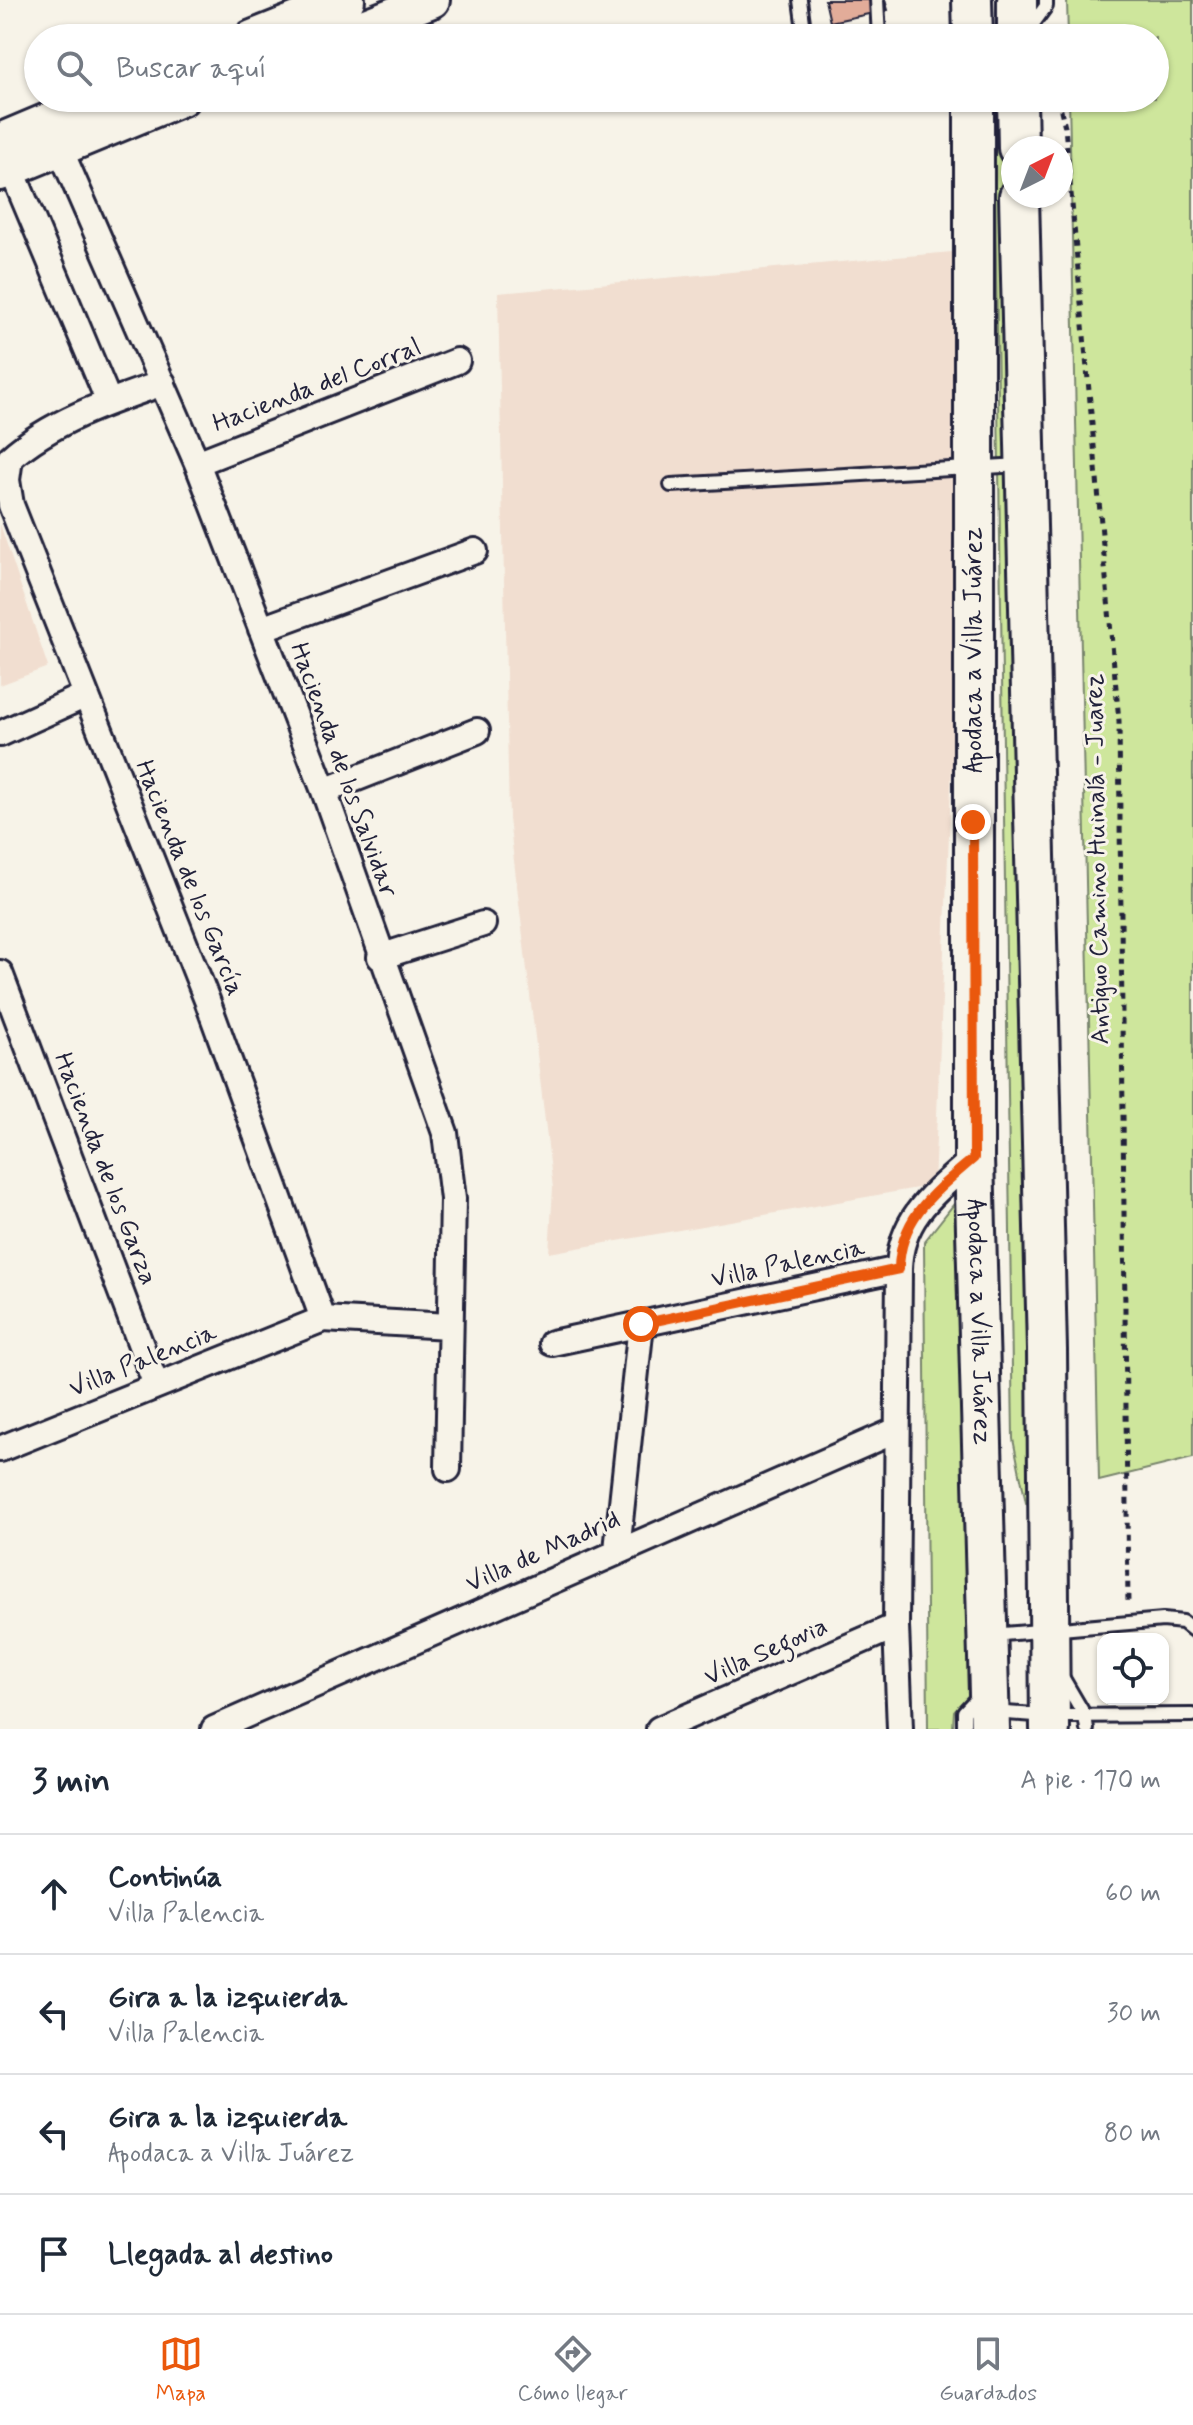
<!DOCTYPE html>
<html lang="es">
<head>
<meta charset="utf-8">
<style>
	body { margin:0; font-family:Mynerve,sans-serif; background:#f2f2f3; color:#1f2937 }
	.controls { position:absolute; right:24px; bottom:24px; display:grid; overflow:hidden; border-radius:16px; box-shadow:0 2px 6px #0004 }
	.controls button { width:72px; height:72px; display:grid; place-items:center; padding:0; border:0; border-bottom:2px solid #e0e1e3; background:#fff; color:#1f2937; font:40px sans-serif }
	.compass { position:absolute; left:1001px; top:136px; width:72px; height:72px; border-radius:50%; background:#fff; box-shadow:0 2px 6px #0004; rotate:42deg }
	.stop { position:absolute; width:24px; height:24px; margin:-18px; border:6px solid #ea580c; border-radius:50%; background:#fff }
	.stop.end { background:#ea580c; border-color:#fff; box-shadow:0 2px 8px #0008 }
	.list { margin:0; padding:0; list-style:none }
	h2 { display:flex; justify-content:space-between; align-items:center; height:104px; margin:0; padding:0 32px; font-size:34px }
	h2 small { font-size:26px; font-weight:400; color:#747a83 }
	.list li { display:grid; grid-template-columns:52px 1fr auto; gap:24px; align-items:center; box-sizing:border-box; height:120px; padding:0 32px; border-top:2px solid #e0e1e3 }
	.list b { display:block; font-size:30px; white-space:nowrap }
	.list p { margin:0; font-size:26px; white-space:nowrap; color:#747a83 }
	.list em { font-size:26px; font-style:normal; color:#747a83 }
	.icon { flex:none; width:44px; height:44px; fill:none; stroke:currentColor; stroke-width:2; stroke-linecap:round; stroke-linejoin:round }
	.map { position:relative; flex:none; width:1193px; height:1729px; overflow:hidden }
	.search { position:absolute; background:#fff; box-shadow:0 2px 6px #0004; left:24px; right:24px; top:24px; height:88px; display:flex; align-items:center; gap:20px; box-sizing:border-box; padding:0 28px; border-radius:44px; color:#747a83; font-size:30px }
	.sheet { height:584px; background:#fff }
	nav { display:flex; justify-content:space-around; align-items:center; box-sizing:border-box; height:112px; border-top:2px solid #e0e1e3; background:#fff; font-size:22px; color:#747a83 }
	nav a { display:grid; justify-items:center; gap:4px }
	nav .on { color:#ea580c }
	.map>svg:first-child { display:block }
	.built { fill:#f1ded0 }
	.green { fill:#cee69c; stroke:#78846c; stroke-width:2 }
	.building { fill:#e2ac99; stroke:#22223b; stroke-width:2 }
	.lines { fill:none; stroke-linecap:round; stroke-linejoin:round }
	.lane-casing { stroke:#22223b; stroke-width:18 }
	.street-casing { stroke:#22223b; stroke-width:30 }
	.secondary-casing { stroke:#22223b; stroke-width:40 }
	.primary-casing { stroke:#22223b; stroke-width:44 }
	.path { stroke:#22223b; stroke-width:5; stroke-dasharray:6 6; stroke-linecap:butt }
	.lane { stroke:#f7f3e8; stroke-width:12 }
	.street { stroke:#f7f3e8; stroke-width:24 }
	.secondary { stroke:#f7f3e8; stroke-width:34 }
	.primary { stroke:#f7f3e8; stroke-width:38 }
	.route { stroke:#ea580c; stroke-width:10 }
	.labels { text-anchor:middle; dominant-baseline:central; stroke-width:6; stroke-linejoin:round; paint-order:stroke }
	.street-label { font-size:26px; fill:#22223b; stroke:#f7f3e8 }
</style>
</head>
<body>
<div class="map">
<svg width="1193" height="1729" viewBox="0 0 1193 1729">
	<rect width="100%" height="100%" fill="#f7f3e8"/>
	<filter id="ink" filterUnits="userSpaceOnUse"><feTurbulence type="fractalNoise" baseFrequency=".0125" numOctaves="2"/><feDisplacementMap in="SourceGraphic" scale="16" xChannelSelector="R" yChannelSelector="G"/><feConvolveMatrix kernelMatrix="1 2 1 2 8 2 1 2 1" color-interpolation-filters="sRGB"/></filter>
	<g filter="url(#ink)">
		<path class="built" d="M974,250L934,1185L549,1253L553,1188L509,819L498,293Z
			M0,524L48,667L0,685Z"/>
		<path class="green" d="M1067,0H1193V1458L1099,1481L1069,98H1155V38H1068Z
			M997,121L1010,199L1030,1504L1026,1503L1013,1439L994,122Z
			M965,1201L974,1689L954,1711L953,1729H928L924,1242L954,1204Z"/>
		<path class="building" d="M825,0H885L888,10L830,22Z"/>
		<g class="lines">
			<g class="lane-casing">
				<path id="lane" d="M800,0L804,30L810,38
					M877,0L879,38
					M1027,32L1046,6V0
					M945,98L968,106
					M671,485L1021,465
					M992,1635L1163,1620L1183,1622L1193,1630
					M1061,1675L1085,1716L1087,1729
					M992,1712L1050,1716L1193,1715
					M964,1729V1712L982,1693"/>
			</g>
			<g class="street-casing">
				<path id="street" d="M53,133L197,463L324,791L445,1133L453,1199L448,1469
					M5,154L109,402
					M163,383C111,401 51,421 10,458L7,480L11,505L207,1000L323,1319
					M197,463L457,361
					M261,629L475,551
					M0,734L86,695
					M324,791L477,731
					M380,957L483,924
					M0,973L156,1385
					M899,1269L896,1626L900,1729
					M552,1343L899,1269C900,1216 937,1191 974,1158
					M0,1449L323,1319L449,1326
					M617,1550L641,1324
					M214,1729L897,1430
					M659,1729L896,1626"/>
			</g>
			<g class="secondary-casing">
				<path id="secondary" d="M252,38L347,0
					M335,38L432,0
					M0,141L102,98
					M0,173L182,98"/>
			</g>
			<g class="primary-casing">
				<g id="primary">
					<path d="M972,0L973,38"/>
					<path d="M1017,38V0"/>
					<path id="s1" d="M974,98V1158L990,1729"/>
					<path d="M1017,98L1018,148"/>
					<path d="M1019,196L1047,1350L1050,1729"/>
				</g>
			</g>
			<path class="path" d="M1058,98L1065,127L1119,721L1128,1606"/>
			<use href="#lane" class="lane"/>
			<use href="#street" class="street"/>
			<use href="#secondary" class="secondary"/>
			<use href="#primary" class="primary"/>
		</g>
	</g>
	<g class="lines" filter="url(#ink)">
		<path class="route" d="M641,1324L899,1269C900,1216 937,1190 974,1158L973,822"/>
	</g>
	<g class="labels">
		<g class="street-label">
			<text transform="translate(317 386) rotate(-21)">Hacienda del Corral</text>
			<text transform="translate(974 650) rotate(-90)">Apodaca a Villa Juárez</text>
			<text transform="translate(343 770) rotate(70)">Hacienda de los Salvidar</text>
			<text transform="translate(1098 859) rotate(-91)">Antiguo Camino Huinalá - Juarez</text>
			<text transform="translate(189 878) rotate(68)">Hacienda de los García</text>
			<text transform="translate(105 1169) rotate(69)">Hacienda de los Garza</text>
			<text transform="translate(788 1264) rotate(-12)">Villa Palencia</text>
			<text stroke="none"><textPath href="#s1" startOffset="1224">Apodaca a Villa Juárez</textPath></text>
			<text transform="translate(143 1361) rotate(-22)">Villa Palencia</text>
			<text transform="translate(543 1552) rotate(-24)">Villa de Madrid</text>
			<text transform="translate(766 1652) rotate(-24)">Villa Segovia</text>
		</g>
	</g>
</svg>
<div class="controls">
<button><svg class="icon" aria-label="locate" viewBox="0 0 24 24"><circle cx="12" cy="12" r="6"/><path d="M12 2v4M12 18v4M2 12h4M18 12h4"/></svg></button>
</div>
<svg class="compass" viewBox="-18 -18 36 36"><path d="M0-13l5 13h-10z" fill="#e53935"/><path d="M0 13l5-13h-10z" fill="#747a83"/></svg>
<div class="stop" style="left:641px;top:1324px"></div>
<div class="stop end" style="left:973px;top:822px"></div>
<div class="search"><svg class="icon" aria-label="search" viewBox="0 0 24 24"><circle cx="10" cy="10" r="6"/><path d="M15 15l6 6"/></svg>Buscar aquí</div>
</div>
<section class="sheet">
<h2>3 min<small>A pie · 170 m</small></h2>
<ul class="list">
<li><svg class="icon" aria-label="ahead" viewBox="0 0 24 24"><path d="M12 20V5M6 11l6-6 6 6"/></svg><div><b>Continúa</b><p>Villa Palencia</p></div><em>60 m</em></li>
<li><svg class="icon" aria-label="left" viewBox="0 0 24 24"><path d="M17 20v-9H6M10 6l-5 5 5 5"/></svg><div><b>Gira a la izquierda</b><p>Villa Palencia</p></div><em>30 m</em></li>
<li><svg class="icon" aria-label="left" viewBox="0 0 24 24"><path d="M17 20v-9H6M10 6l-5 5 5 5"/></svg><div><b>Gira a la izquierda</b><p>Apodaca a Villa Juárez</p></div><em>80 m</em></li>
<li><svg class="icon" aria-label="arrive" viewBox="0 0 24 24"><path d="M6 21V4h12l-3 4 3 4H6"/></svg><div><b>Llegada al destino</b></div></li>
</ul>
</section>
<nav>
<a class="on"><svg class="icon" aria-label="map" viewBox="0 0 24 24"><path d="M3 6l6-2 6 2 6-2v14l-6 2-6-2-6 2zM9 4v14M15 6v14"/></svg>Mapa</a>
<a><svg class="icon" aria-label="directions" viewBox="0 0 24 24"><path d="M12 3l9 9-9 9-9-9zM9 14v-3h6M13 9l2 2-2 2"/></svg>Cómo llegar</a>
<a><svg class="icon" aria-label="saved" viewBox="0 0 24 24"><path d="M7 4h10v16l-5-4-5 4z"/></svg>Guardados</a>
</nav>
</body>
</html>
